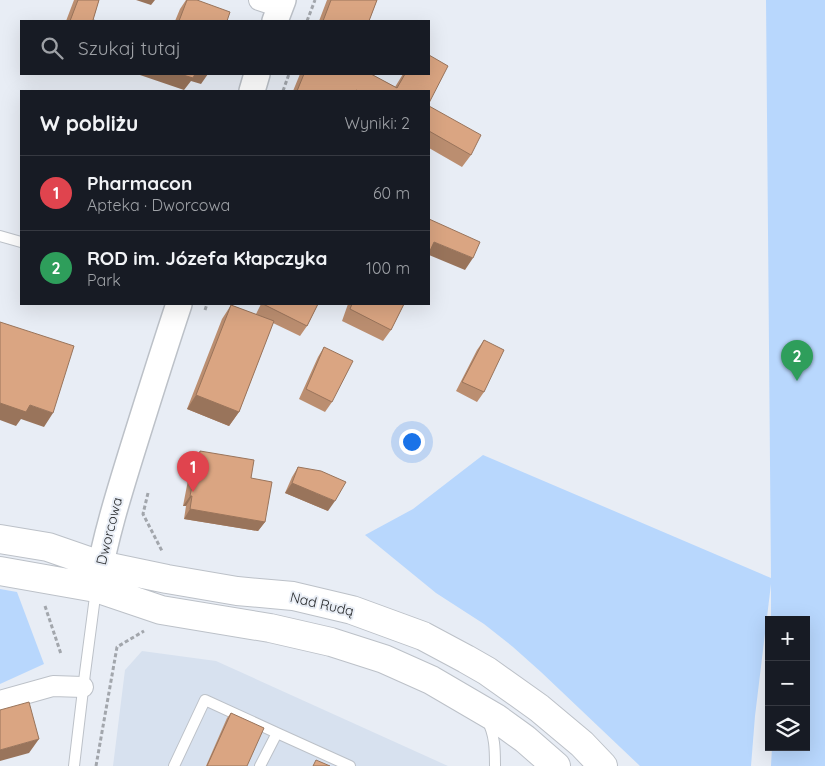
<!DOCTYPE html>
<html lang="pl">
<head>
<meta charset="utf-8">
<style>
	body { margin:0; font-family:Quicksand,sans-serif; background:#242831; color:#f1f3f6 }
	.controls { position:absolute; right:15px; bottom:15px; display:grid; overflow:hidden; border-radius:0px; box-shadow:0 5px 20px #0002 }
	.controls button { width:45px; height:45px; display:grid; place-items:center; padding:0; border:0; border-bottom:1px solid #363941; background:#171b24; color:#f1f3f6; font:25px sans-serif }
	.you { position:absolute; left:411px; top:441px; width:18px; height:18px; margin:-12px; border:4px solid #fff; border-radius:50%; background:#1a73e8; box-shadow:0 0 0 8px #1a73e833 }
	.badge { display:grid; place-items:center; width:32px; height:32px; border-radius:50%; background:#d93025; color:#fff; font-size:16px; font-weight:700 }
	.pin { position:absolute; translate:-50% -41px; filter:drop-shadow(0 1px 2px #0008) }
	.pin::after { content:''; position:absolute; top:26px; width:18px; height:15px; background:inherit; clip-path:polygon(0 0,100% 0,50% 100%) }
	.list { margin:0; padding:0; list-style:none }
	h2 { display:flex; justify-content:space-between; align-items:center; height:65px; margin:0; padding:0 20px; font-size:21px }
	h2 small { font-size:16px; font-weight:400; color:#9ea1a6 }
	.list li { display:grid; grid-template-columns:32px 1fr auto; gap:15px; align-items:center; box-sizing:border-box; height:75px; padding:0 20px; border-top:1px solid #363941 }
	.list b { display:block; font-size:19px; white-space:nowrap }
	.list p { margin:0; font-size:16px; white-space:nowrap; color:#9ea1a6 }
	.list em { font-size:16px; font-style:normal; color:#9ea1a6 }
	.icon { flex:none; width:28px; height:28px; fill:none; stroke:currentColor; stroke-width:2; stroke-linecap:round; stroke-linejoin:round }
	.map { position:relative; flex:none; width:825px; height:766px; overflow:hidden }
	.search { position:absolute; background:#171b24; box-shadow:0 5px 20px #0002; left:20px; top:20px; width:410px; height:55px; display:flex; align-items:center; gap:12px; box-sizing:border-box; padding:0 18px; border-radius:0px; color:#9ea1a6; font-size:19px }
	.panel { position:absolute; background:#171b24; box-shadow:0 5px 20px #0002; left:20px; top:90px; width:410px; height:215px; border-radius:0px }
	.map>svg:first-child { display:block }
	.built { fill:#d7e1ef }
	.green { fill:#b8d7fd }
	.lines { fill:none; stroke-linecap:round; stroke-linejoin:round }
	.service-casing { stroke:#bcc1c8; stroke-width:12 }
	.minor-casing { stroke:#bcc1c8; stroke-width:22 }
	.tertiary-casing { stroke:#bcc1c8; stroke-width:28 }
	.primary-casing { stroke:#bcc1c8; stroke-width:30 }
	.path { stroke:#a2a6ac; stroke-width:3; stroke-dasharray:4 2.5; stroke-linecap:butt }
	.service { stroke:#fff; stroke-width:10 }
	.minor { stroke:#fff; stroke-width:20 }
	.tertiary { stroke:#fff; stroke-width:25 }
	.primary { stroke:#fff; stroke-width:28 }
	.wall { fill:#bb8e70 }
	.shaded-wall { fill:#99745b }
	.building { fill:#daa582; stroke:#99745b }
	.labels { text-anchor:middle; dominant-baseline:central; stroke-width:4; stroke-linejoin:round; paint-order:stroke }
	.street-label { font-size:14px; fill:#252729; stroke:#e8edf5 }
</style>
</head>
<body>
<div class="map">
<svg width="825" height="766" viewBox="0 0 825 766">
	<rect width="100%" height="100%" fill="#e8edf5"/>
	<path class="built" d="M142,651L216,661L448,766H113L125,670Z"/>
	<path class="green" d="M766,0H825V766H771L772,747H806V620H771V584L755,716L751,766H640L541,672L513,647L484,624L436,593L365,535L413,509L483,455L771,578Z
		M0,589L17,592L44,664L0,684Z"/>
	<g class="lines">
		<g class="service-casing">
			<path id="service" d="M0,236L21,242
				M487,720C495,735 495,750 495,766
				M74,766L85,673L96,589
				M174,766L205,700L277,733
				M260,766L277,733L350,766"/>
		</g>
		<g class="minor-casing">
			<path id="minor" d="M259,0L280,7
				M0,701L53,686L83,687"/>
		</g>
		<g class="tertiary-casing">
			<path id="tertiary" d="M275,21L283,0
				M252,91L257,74
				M97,584C105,538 119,493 133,448C148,400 163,352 179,304"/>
		</g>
		<g class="primary-casing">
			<path id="primary" d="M0,539L48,547L100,565L167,579L237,591L293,596L352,610L423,636L466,659L487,671L539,708L582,744L603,766
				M0,571L96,588L161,610L270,628L331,642L384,659L431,680L496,718L525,739L556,766"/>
		</g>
		<path class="path" d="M307,21L315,0
			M283,91L289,74
			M205,310L207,304
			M148,493L143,514L162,551
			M45,606L61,654
			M96,766L117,647L144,631"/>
		<use href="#service" class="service"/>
		<use href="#minor" class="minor"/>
		<use href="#tertiary" class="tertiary"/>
		<use href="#primary" class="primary"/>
	</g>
	<path class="wall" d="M74,0H99L93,20L98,21H66Z
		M186,0H197L227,21H175L180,9Z
		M327,0H377L369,21H319Z
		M300,74H371L395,87L403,74H429V91H293Z
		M429,106L471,155L462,167L429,148Z
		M261,304H318L307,326L300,336L273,323L239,412L229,426L187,409L222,319L231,305L262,317L256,314Z
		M348,304H404L391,330L383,341L342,321Z
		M484,340V392L477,402L456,391L477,350Z
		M324,347L332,402L325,412L299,399L318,357Z
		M200,451L251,478L265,522L258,531L184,519L186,506H183L189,475L192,471L194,460Z
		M298,467L328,511L285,493L292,477Z
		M231,713L247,766H206L227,718Z"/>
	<path class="shaded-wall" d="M136,0H155L151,5Z
		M137,74H208L201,84L191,81L184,90Z
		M434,242L473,258L465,270L429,255V250Z
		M196,395L239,412L229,426L187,409Z
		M0,403L30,405L53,413L44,427L21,419L16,426L0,420Z
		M292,483L335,501L328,511L285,493Z
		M190,496H192L186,506H183Z
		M190,509L265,522L258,531L184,519Z
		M39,739L29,753L0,761V750Z"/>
	<path class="building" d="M78,0H99L93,20L98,21H70Z
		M187,0H197L230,12L227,21H179Z
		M331,0H377L369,21H323Z
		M429,55L448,66L429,103V91H358L356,90L355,91H297L304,74H371L397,88L405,74H429Z
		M180,74H195L193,78Z
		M429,106L481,135L471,155L429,131Z
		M429,219L480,242L473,258L434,242L429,253Z
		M263,304H318L307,326Z
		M352,304H404L391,330L350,309Z
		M231,305L274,321L239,412L196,395Z
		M0,322L74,346L53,413L30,405L26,412L0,403Z
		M484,340L504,350L484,392L462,382Z
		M324,347L353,361L332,402L306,389Z
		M200,451L254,460L251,478L272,482L265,522L190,509L192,496H190L196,466H198Z
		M298,467L321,471L346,482L335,501L292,483Z
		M29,702L39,739L0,750V710Z
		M231,713L264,728L247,766H207Z
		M316,760L330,766H313Z"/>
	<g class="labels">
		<g class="street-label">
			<text transform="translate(109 531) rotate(-76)">Dworcowa</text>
			<text transform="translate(322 604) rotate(13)">Nad Rudą</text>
		</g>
	</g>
</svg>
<div class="controls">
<button>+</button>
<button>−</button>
<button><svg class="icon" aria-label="layers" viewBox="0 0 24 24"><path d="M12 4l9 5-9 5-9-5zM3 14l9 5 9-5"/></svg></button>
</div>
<div class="you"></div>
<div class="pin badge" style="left:193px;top:492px;background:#e0444e">1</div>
<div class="pin badge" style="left:797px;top:381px;background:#2e9e5b">2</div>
<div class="search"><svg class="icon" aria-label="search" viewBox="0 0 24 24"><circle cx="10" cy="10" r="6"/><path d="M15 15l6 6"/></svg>Szukaj tutaj</div>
<section class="panel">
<h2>W pobliżu<small>Wyniki: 2</small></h2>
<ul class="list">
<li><span class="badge" style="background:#e0444e">1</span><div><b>Pharmacon</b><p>Apteka · Dworcowa</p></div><em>60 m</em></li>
<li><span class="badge" style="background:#2e9e5b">2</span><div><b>ROD im. Józefa Kłapczyka</b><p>Park</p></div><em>100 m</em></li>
</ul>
</section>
</div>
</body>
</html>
